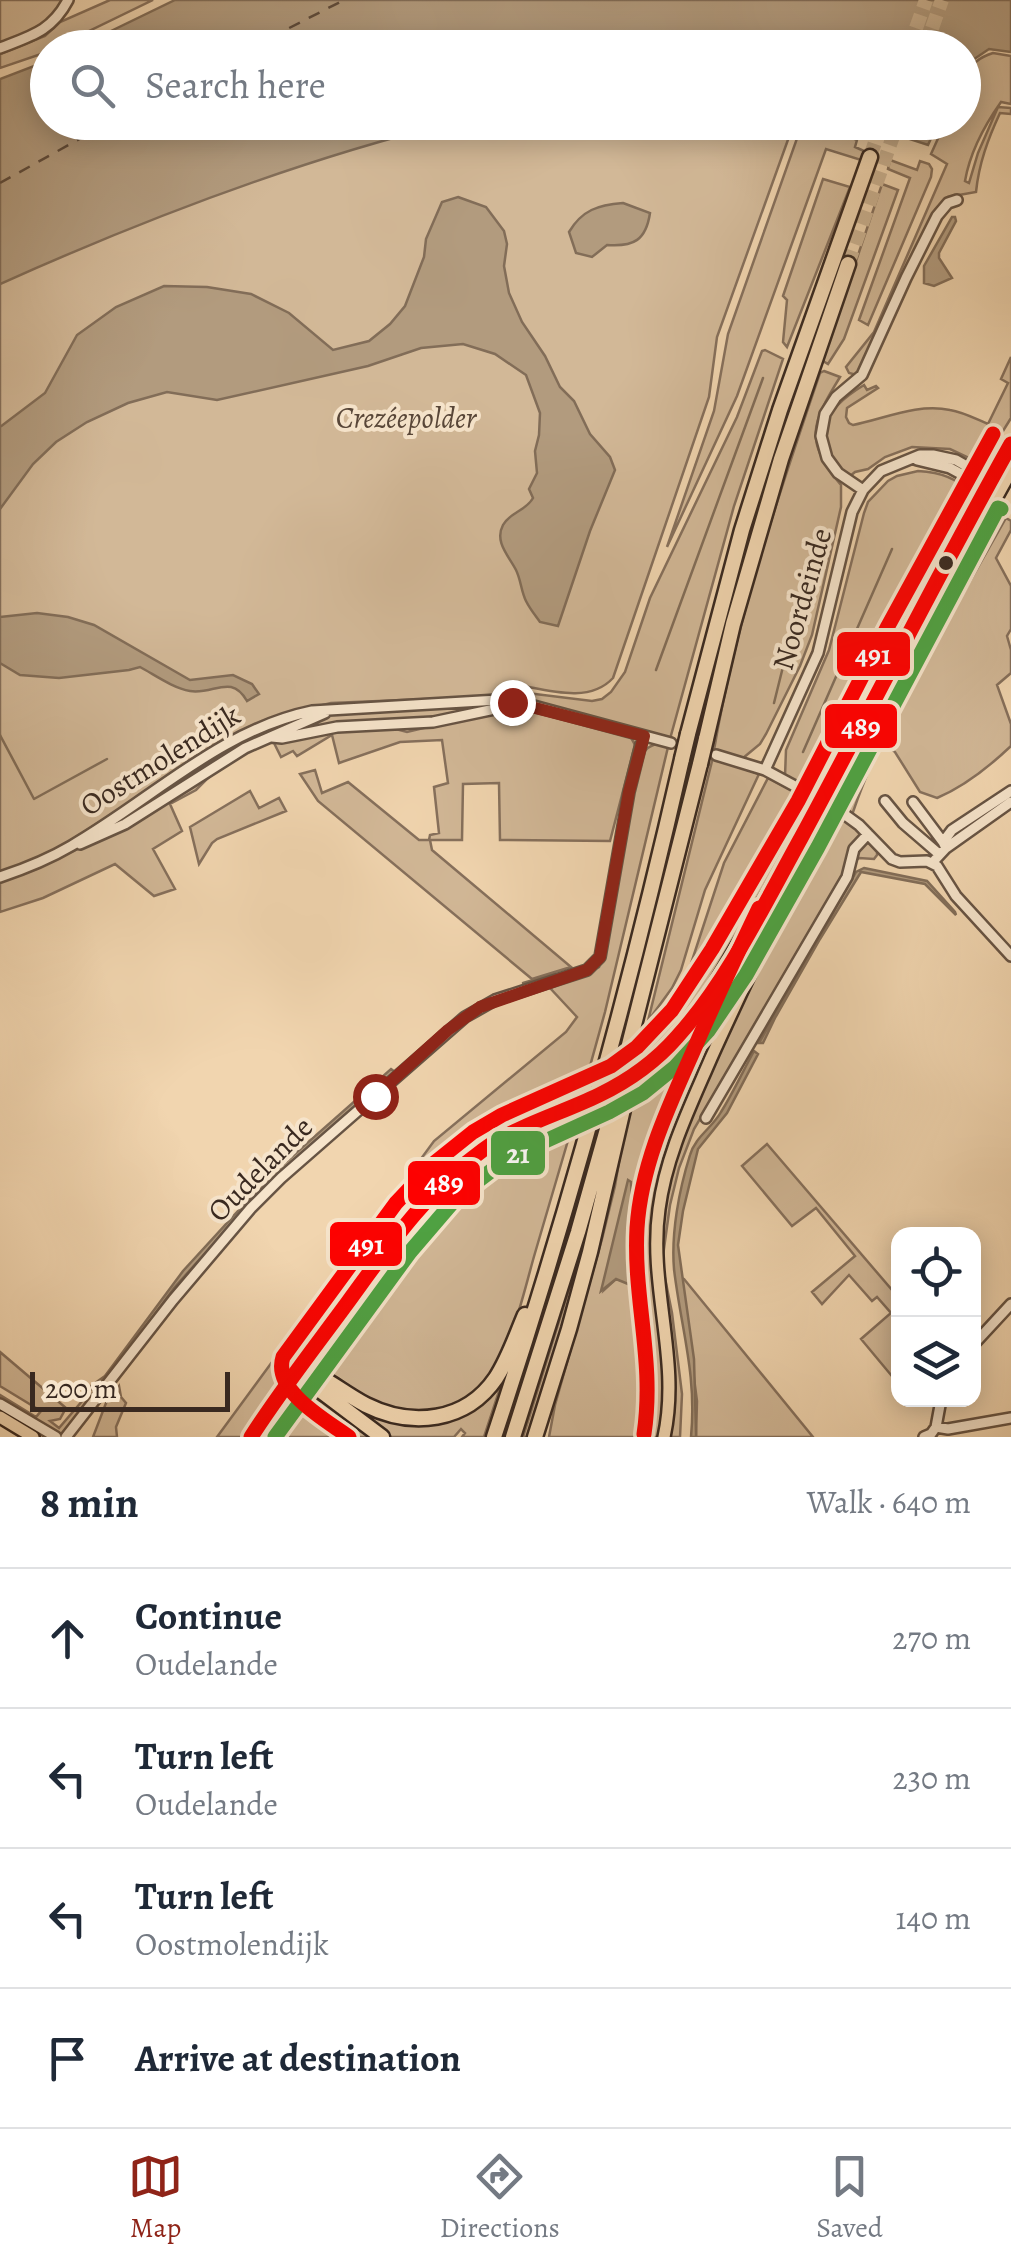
<!DOCTYPE html>
<html lang="en">
<head>
<meta charset="utf-8">
<style>
	body { margin:0; font-family:Alegreya,serif; background:#f2f2f3; color:#1f2937 }
	.controls { position:absolute; right:30px; bottom:30px; display:grid; overflow:hidden; border-radius:20px; box-shadow:0 5px 25px #0003 }
	.controls button { width:90px; height:90px; display:grid; place-items:center; padding:0; border:0; border-bottom:2px solid #e0e1e3; background:#fff; color:#1f2937; font:50px sans-serif }
	.scale { position:absolute; left:30px; bottom:25px; width:200px; box-sizing:border-box; padding-left:10px; border:5px solid #392920; border-top:0; font-size:28px; line-height:35px; white-space:nowrap; color:#392920; -webkit-text-stroke:8px #f6e4cb; paint-order:stroke }
	.stop { position:absolute; width:30px; height:30px; margin:-22px; border:8px solid #8f2418; border-radius:50%; background:#fff }
	.stop.end { background:#8f2418; border-color:#fff; box-shadow:0 2px 10px #0008 }
	.list { margin:0; padding:0; list-style:none }
	h2 { display:flex; justify-content:space-between; align-items:center; height:130px; margin:0; padding:0 40px; font-size:42px }
	h2 small { font-size:32px; font-weight:400; color:#747a83 }
	.list li { display:grid; grid-template-columns:65px 1fr auto; gap:30px; align-items:center; box-sizing:border-box; height:140px; padding:0 40px; border-top:2px solid #e0e1e3 }
	.list b { display:block; font-size:38px; white-space:nowrap }
	.list p { margin:0; font-size:32px; white-space:nowrap; color:#747a83 }
	.list em { font-size:32px; font-style:normal; color:#747a83 }
	.icon { flex:none; width:55px; height:55px; fill:none; stroke:currentColor; stroke-width:2; stroke-linecap:round; stroke-linejoin:round }
	.map { position:relative; flex:none; width:1011px; height:1437px; overflow:hidden }
	.search { position:absolute; background:#fff; box-shadow:0 5px 25px #0003; left:30px; right:30px; top:30px; height:110px; display:flex; align-items:center; gap:25px; box-sizing:border-box; padding:0 35px; border-radius:55px; color:#747a83; font-size:38px }
	.sheet { height:690px; background:#fff }
	nav { display:flex; justify-content:space-around; align-items:center; box-sizing:border-box; height:140px; border-top:2px solid #e0e1e3; background:#fff; font-size:28px; color:#747a83 }
	nav a { display:grid; justify-items:center; gap:5px }
	nav .on { color:#8f2418 }
	.map>svg:first-child { display:block }
	.green { fill:#d2b897; stroke:#86705c; stroke-width:2.5; fill-rule:evenodd }
	.water { fill:#b29b7e; stroke:#826d58; stroke-width:2.5 }
	.lines { fill:none; stroke-linecap:round; stroke-linejoin:round }
	.stream { stroke:#826d58; stroke-width:2.5 }
	.ferry { stroke:#5d4b3c; stroke-width:2.5; stroke-dasharray:12 10; stroke-linecap:butt }
	.highway-tunnel { stroke:#ccb392; stroke-width:14; stroke-dasharray:14 7; stroke-linecap:butt }
	.minor-casing { stroke:#675444; stroke-width:14 }
	.major-casing { stroke:#392920; stroke-width:16 }
	.highway-casing { stroke:#392920; stroke-width:19 }
	.minor { stroke:#f6e4cb; stroke-width:9 }
	.major { stroke:#f1d5af; stroke-width:11 }
	.highway { stroke:#f1d5af; stroke-width:14 }
	.major-bridge-casing { stroke:#392920; stroke-width:16; stroke-linecap:butt }
	.highway-bridge-casing { stroke:#392920; stroke-width:19; stroke-linecap:butt }
	.major-bridge { stroke:#f1d5af; stroke-width:11 }
	.highway-bridge { stroke:#f1d5af; stroke-width:14 }
	.bus-1-casing { stroke:#f6e4cb; stroke-width:22 }
	.bus-2-casing { stroke:#f6e4cb; stroke-width:22 }
	.bus-3-casing { stroke:#f6e4cb; stroke-width:22 }
	.bus-1 { stroke:#f00; stroke-width:15 }
	.bus-2 { stroke:#4ea242; stroke-width:15 }
	.bus-3 { stroke:#f00; stroke-width:15 }
	.route { stroke:#8f2418; stroke-width:12 }
	.bus-dot { fill:#392920; stroke:#f6e4cb; stroke-width:4 }
	.labels { text-anchor:middle; dominant-baseline:central; stroke-width:8; stroke-linejoin:round; paint-order:stroke }
	.park-label { font-size:30px; font-style:italic; fill:#584638; stroke:#f6e4cb }
	.street-label { font-size:30px; fill:#392920; stroke:#f6e4cb }
	.line-badge { stroke:#f6e4cb; stroke-width:4 }
	.badge-label { font-size:28px; text-anchor:middle; font-weight:bold; fill:#fff }
</style>
</head>
<body>
<div class="map">
<svg width="1011" height="1437" viewBox="0 0 1011 1437">
	<rect width="100%" height="100%" fill="#f1d5af"/>
	<filter id="stains"><feTurbulence type="fractalNoise" baseFrequency=".002" numOctaves="4"/><feColorMatrix values="0 0 0 0 .2 0 0 0 0 .09 0 0 0 0 .02 0 0 0 .5 -.17"/></filter>
	<radialGradient id="worn" r=".72"><stop offset=".6" stop-color="#630" stop-opacity="0"/><stop offset="1" stop-color="#630" stop-opacity=".3"/></radialGradient>
	<path class="green" d="M0,0H62C49,30 28,33 0,46Z
		M110,0H153L56,47L48,48L47,52L0,68V54L45,36L60,22Z
		M993,53L1011,56V104L1001,102C984,126 970,152 965,181L969,183L978,153L998,107L1011,108V114L1000,113C988,139 979,163 976,192L948,197L936,209L857,375L849,373L846,367L874,332L947,164L931,154L945,123L964,122C964,92 957,64 993,53Z
		M431,123H794L717,337L709,397L613,678C588,705 545,689 512,684L506,687L503,694L498,696L331,703L285,714L240,732L65,844L38,859L0,874V279L171,207Z
		M807,123H819L857,140L855,147L864,151L861,160L826,149L737,396L667,547L714,411L728,334L801,127Z
		M890,160L917,170L920,161L929,164L932,169L931,177L868,325L859,320L910,178L888,169Z
		M823,179L850,187L787,347L783,342L787,300L783,296Z
		M882,184L898,190L844,339L828,364L823,361L827,347Z
		M765,350L783,359L734,506L670,739L519,701L515,694L519,692L592,701L602,699L611,692L625,672L650,598L737,417L762,351Z
		M1011,357V418L987,457L973,460L950,449L912,447L885,457L868,469L855,472L849,477C807,440 821,411 864,385L867,390L876,386L878,388L847,408L846,417L849,423L853,425C884,419 917,403 950,410C963,412 976,419 988,424L1008,383L1001,379Z
		M824,371L840,377C812,423 803,440 841,485V507L812,635L800,666L766,734L760,744L743,758L714,750C736,621 778,496 820,373Z
		M918,471C936,472 957,477 968,492L946,531L935,525L933,528L948,538L936,560L939,562L892,646L887,667L819,794L785,776L786,750L829,650L864,513L868,502L888,481L897,476Z
		M1006,518L1011,521V530L996,558L1011,586V629L1007,636L1011,650V673L997,685L1011,724V746C991,765 963,787 937,798L920,792L895,752L884,743L915,678Z
		M951,603L953,604C916,672 878,739 853,812L850,814L837,806L914,658Z
		M502,703L432,719L279,735L333,711Z
		M512,707L619,733L630,736L635,745L610,841L500,840L499,783L463,784L462,840H430L432,850L571,967L532,979L318,801L300,774L315,770L322,793L348,782L419,840H429L430,835L439,833L434,787L448,783L442,740L400,742L339,763L332,735L297,756L293,751L281,757L273,741L333,730L388,727L407,732Z
		M315,713L125,821L89,838L243,737Z
		M658,744L668,747L605,1012L582,1095L487,1140L443,1174L420,1195L283,1382L249,1437H217L434,1141L566,1032L577,1017L550,988L599,967L639,765C643,753 645,746 658,744Z
		M713,757L759,774L705,890L681,970L672,988L648,1021Z
		M226,760L196,790L170,804L182,831L153,849L175,889L154,896L115,864L43,898L0,912V880L60,857L127,826Z
		M768,778L814,802L807,824L737,945L675,1032L638,1063L646,1031L674,999L686,979L724,863Z
		M250,791L259,808L279,798L286,811L217,839L212,843L199,864L190,827Z
		M833,812L854,826L877,852V855L874,859L859,858L847,867L694,1129L679,1168L670,1205L662,1263L672,1313L682,1394L680,1437H667L665,1303L661,1236L663,1209L672,1166L698,1095Z
		M791,880L715,1034L678,1124L655,1195L651,1226L652,1251L666,1391L660,1437H549L555,1405L602,1239L615,1186L631,1090ZM631,1183L635,1284L616,1279L604,1290Z
		M574,1120C561,1165 548,1209 535,1253C523,1294 511,1357 480,1388C456,1412 419,1419 388,1407C369,1400 332,1386 326,1366L430,1219L464,1182L487,1163L530,1138Z
		M615,1126L578,1285L532,1437H523L571,1283Z
		M767,1144L898,1297V1368L891,1375L861,1339L891,1313L877,1297L872,1301L849,1275L822,1304L812,1292L855,1256L816,1208L792,1226L742,1166Z
		M263,1185L268,1188L66,1435L57,1434L0,1401V1395L36,1417L41,1411L0,1386V1352L66,1408L60,1419L50,1421L59,1428L89,1393L88,1390L95,1389C150,1322 199,1251 261,1191Z
		M681,1278L684,1279L813,1437H696L697,1401Z
		M506,1370L484,1437H462L465,1433L461,1429L454,1437H388L319,1382L368,1413L449,1418Z
		M119,1386L121,1397L126,1403L116,1427L117,1437H93L106,1403Z
		M309,1397L332,1405L370,1437H275L302,1402Z"/>
	<path class="water" d="M175,0H1011V52L989,49L964,66V48L78,47Z
		M47,61L48,122L450,123C296,161 145,219 0,284V79Z
		M861,123H938L928,145Z
		M458,197L486,207L504,231L507,244L504,266L509,293L522,322L545,356L560,387L574,401L590,434L610,457L615,470L590,531L558,626L540,622C535,615 530,609 526,601C521,591 521,580 516,570C509,556 494,542 503,525C510,512 526,511 533,498L529,489L537,473L535,451L539,435L540,413L526,375L495,354L463,344L421,348L368,366L217,400L167,392L128,403L87,422L56,442L33,464L0,509V427L45,393L77,335L116,307L164,286L207,287L251,294L289,313L333,350L369,341L390,324L405,306L424,257L426,239L442,202Z
		M623,203L650,213C646,240 634,247 607,245L592,257L576,253L569,232C582,210 598,205 623,203Z
		M952,217H955L956,221L939,253V258L952,278L934,286L924,283V266Z
		M37,613L68,617L94,625L190,680L233,675L252,684L259,694L247,701C231,673 214,695 190,691C173,688 155,675 140,667L129,670L59,678L20,675L0,663V617Z
		M864,868L927,881L955,912L956,915L925,884L861,872L820,939L775,1018L763,1043H759L856,872Z
		M754,1051L758,1054L727,1113L698,1149L683,1211L678,1245L694,1359L696,1433V1437H691C697,1374 681,1329 674,1269C671,1233 679,1190 690,1155C695,1137 712,1128 721,1112C733,1093 743,1071 754,1051Z
		M391,1069L395,1072L265,1187L263,1182Z
		M628,1180L631,1182L636,1284L633,1286L616,1279L601,1291Z
		M259,1188L262,1190L174,1288L109,1377L95,1389L92,1388L91,1386L105,1376L183,1271Z"/>
	<g class="lines">
		<path class="stream" d="M656,670L763,378
			M774,703L810,558
			M0,735L34,799L107,759
			M803,752L892,549
			M523,983L554,974"/>
		<path class="ferry" d="M250,48L344,0
			M0,183L110,122"/>
		<path class="highway-tunnel" d="M909,48L926,0
			M925,48L942,0
			M870,157L882,122
			M848,264L898,122"/>
		<g class="minor-casing">
			<path id="minor" d="M0,48C31,36 52,31 68,0
				M917,460L950,468L987,488
				M863,490L838,473L827,458L821,436L825,414L836,397L862,375L906,278L937,216L948,203L957,200
				M272,737L282,738L337,727L433,722L509,706L512,702
				M716,755L765,770L817,798
				M765,770L818,653L852,512L863,490L881,471L920,455H933L956,460L991,480
				M885,801L903,823L939,854
				M913,802L943,842
				M837,809L859,825L892,859L900,862L927,861L937,866L956,896L1011,956
				M80,844L125,824L245,748L325,713
				M946,848L943,842L952,830L1011,791
				M932,863L946,848L1011,802
				M0,877C24,869 49,859 71,846C151,800 220,730 312,711L498,700L530,705L671,743
				M706,1118L847,877L854,849L868,834
				M974,1344L1011,1304
				M0,1404L56,1437
				M936,1427L941,1400
				M66,1437L173,1300L251,1208L281,1178L465,1017L495,1000L587,970L600,957L629,792L643,736
				M924,1437L931,1434L936,1427L948,1429L1011,1418"/>
		</g>
		<g class="major-casing">
			<path id="major" d="M827,791L906,636L1011,444
				M837,796L924,629L1011,471
				M665,1049L688,1023L712,988L816,811
				M662,1065C716,1014 751,942 788,879
				M0,1417L33,1437
				M251,1437C278,1393 310,1352 341,1311C390,1245 435,1174 510,1133C523,1126 538,1120 552,1114
				M268,1437L423,1223L456,1184L495,1152L549,1126
				M664,1437C681,1360 648,1286 659,1209C666,1155 690,1107 711,1058C748,976 787,896 826,816"/>
		</g>
		<g class="highway-casing">
			<path id="highway" d="M688,734L742,530L780,410L870,157
				M706,739L733,624L781,459L848,264
				M300,1367C324,1376 343,1393 366,1405C412,1428 466,1422 496,1378C509,1358 516,1336 525,1315
				M300,1367L309,1382L382,1437
				M494,1437C568,1214 630,988 682,759
				M513,1437L578,1232L613,1108L700,764
				M535,1437L569,1329L590,1252L624,1105"/>
		</g>
		<use href="#minor" class="minor"/>
		<use href="#major" class="major"/>
		<use href="#highway" class="highway"/>
		<g class="major-bridge-casing">
			<path id="major-bridge" d="M816,811L827,791
				M826,816L837,796
				M616,1094L662,1065
				M552,1114L621,1083L665,1049
				M549,1126L591,1107"/>
		</g>
		<g class="highway-bridge-casing">
			<path id="highway-bridge" d="M682,759L688,734
				M700,764L706,739"/>
		</g>
		<use href="#major-bridge" class="major-bridge"/>
		<use href="#highway-bridge" class="highway-bridge"/>
		<g class="bus-1-casing">
			<path id="bus-1" d="M251,1437C281,1390 315,1347 348,1302C388,1247 427,1190 483,1150C518,1125 560,1114 599,1095C628,1081 656,1061 677,1037C727,982 765,903 801,838C872,707 938,574 1011,444"/>
		</g>
		<g class="bus-2-casing">
			<path id="bus-2" d="M275,1437L410,1252L458,1196L508,1158L609,1112L643,1093L675,1067L708,1031L746,975L818,847L981,540L998,508L1001,509"/>
		</g>
		<g class="bus-3-casing">
			<path id="bus-3" d="M644,1434C655,1361 633,1299 637,1228C641,1166 667,1110 692,1054C713,1005 736,956 759,908
				M349,1437C326,1420 272,1391 283,1357L396,1203L433,1164L473,1132L502,1115L611,1066L637,1047L672,1010L712,949L798,801L888,626L993,434"/>
		</g>
		<use href="#bus-1" class="bus-1"/>
		<use href="#bus-2" class="bus-2"/>
		<use href="#bus-3" class="bus-3"/>
	</g>
	<g class="lines">
		<path class="route" d="M375,1096L448,1030L480,1007L587,970L600,957L629,792L644,736L512,702"/>
	</g>
	<circle class="bus-dot" cx="946" cy="563" r="9"/>
	<g class="labels">
		<g class="park-label">
			<text x="406" y="418">Crezéepolder</text>
		</g>
		<g class="street-label">
			<text transform="translate(802 599) rotate(-74)">Noordeinde</text>
			<text transform="translate(160 760) rotate(-32)">Oostmolendijk</text>
			<text transform="translate(260 1169) rotate(-45)">Oudelande</text>
		</g>
	</g>
	<g class="line-badge">
		<rect x="835" y="630" width="77" height="48" rx="10" fill="#f00"/>
		<rect x="823" y="702" width="76" height="48" rx="10" fill="#f00"/>
		<rect x="489" y="1129" width="58" height="48" rx="10" fill="#4ea242"/>
		<rect x="406" y="1159" width="76" height="48" rx="10" fill="#f00"/>
		<rect x="328" y="1220" width="76" height="48" rx="10" fill="#f00"/>
	</g>
	<g class="badge-label">
		<text x="873" y="664">491</text>
		<text x="861" y="736">489</text>
		<text x="518" y="1163">21</text>
		<text x="444" y="1192">489</text>
		<text x="366" y="1254">491</text>
	</g>
	<rect width="100%" height="100%" filter="url(#stains)"/>
	<rect width="100%" height="100%" fill="url(#worn)"/>
</svg>
<div class="controls">
<button><svg class="icon" aria-label="locate" viewBox="0 0 24 24"><circle cx="12" cy="12" r="6"/><path d="M12 2v4M12 18v4M2 12h4M18 12h4"/></svg></button>
<button><svg class="icon" aria-label="layers" viewBox="0 0 24 24"><path d="M12 4l9 5-9 5-9-5zM3 14l9 5 9-5"/></svg></button>
</div>
<div class="scale">200 m</div>
<div class="stop" style="left:375px;top:1096px"></div>
<div class="stop end" style="left:512px;top:702px"></div>
<div class="search"><svg class="icon" aria-label="search" viewBox="0 0 24 24"><circle cx="10" cy="10" r="6"/><path d="M15 15l6 6"/></svg>Search here</div>
</div>
<section class="sheet">
<h2>8 min<small>Walk · 640 m</small></h2>
<ul class="list">
<li><svg class="icon" aria-label="ahead" viewBox="0 0 24 24"><path d="M12 20V5M6 11l6-6 6 6"/></svg><div><b>Continue</b><p>Oudelande</p></div><em>270 m</em></li>
<li><svg class="icon" aria-label="left" viewBox="0 0 24 24"><path d="M17 20v-9H6M10 6l-5 5 5 5"/></svg><div><b>Turn left</b><p>Oudelande</p></div><em>230 m</em></li>
<li><svg class="icon" aria-label="left" viewBox="0 0 24 24"><path d="M17 20v-9H6M10 6l-5 5 5 5"/></svg><div><b>Turn left</b><p>Oostmolendijk</p></div><em>140 m</em></li>
<li><svg class="icon" aria-label="arrive" viewBox="0 0 24 24"><path d="M6 21V4h12l-3 4 3 4H6"/></svg><div><b>Arrive at destination</b></div></li>
</ul>
</section>
<nav>
<a class="on"><svg class="icon" aria-label="map" viewBox="0 0 24 24"><path d="M3 6l6-2 6 2 6-2v14l-6 2-6-2-6 2zM9 4v14M15 6v14"/></svg>Map</a>
<a><svg class="icon" aria-label="directions" viewBox="0 0 24 24"><path d="M12 3l9 9-9 9-9-9zM9 14v-3h6M13 9l2 2-2 2"/></svg>Directions</a>
<a><svg class="icon" aria-label="saved" viewBox="0 0 24 24"><path d="M7 4h10v16l-5-4-5 4z"/></svg>Saved</a>
</nav>
</body>
</html>
